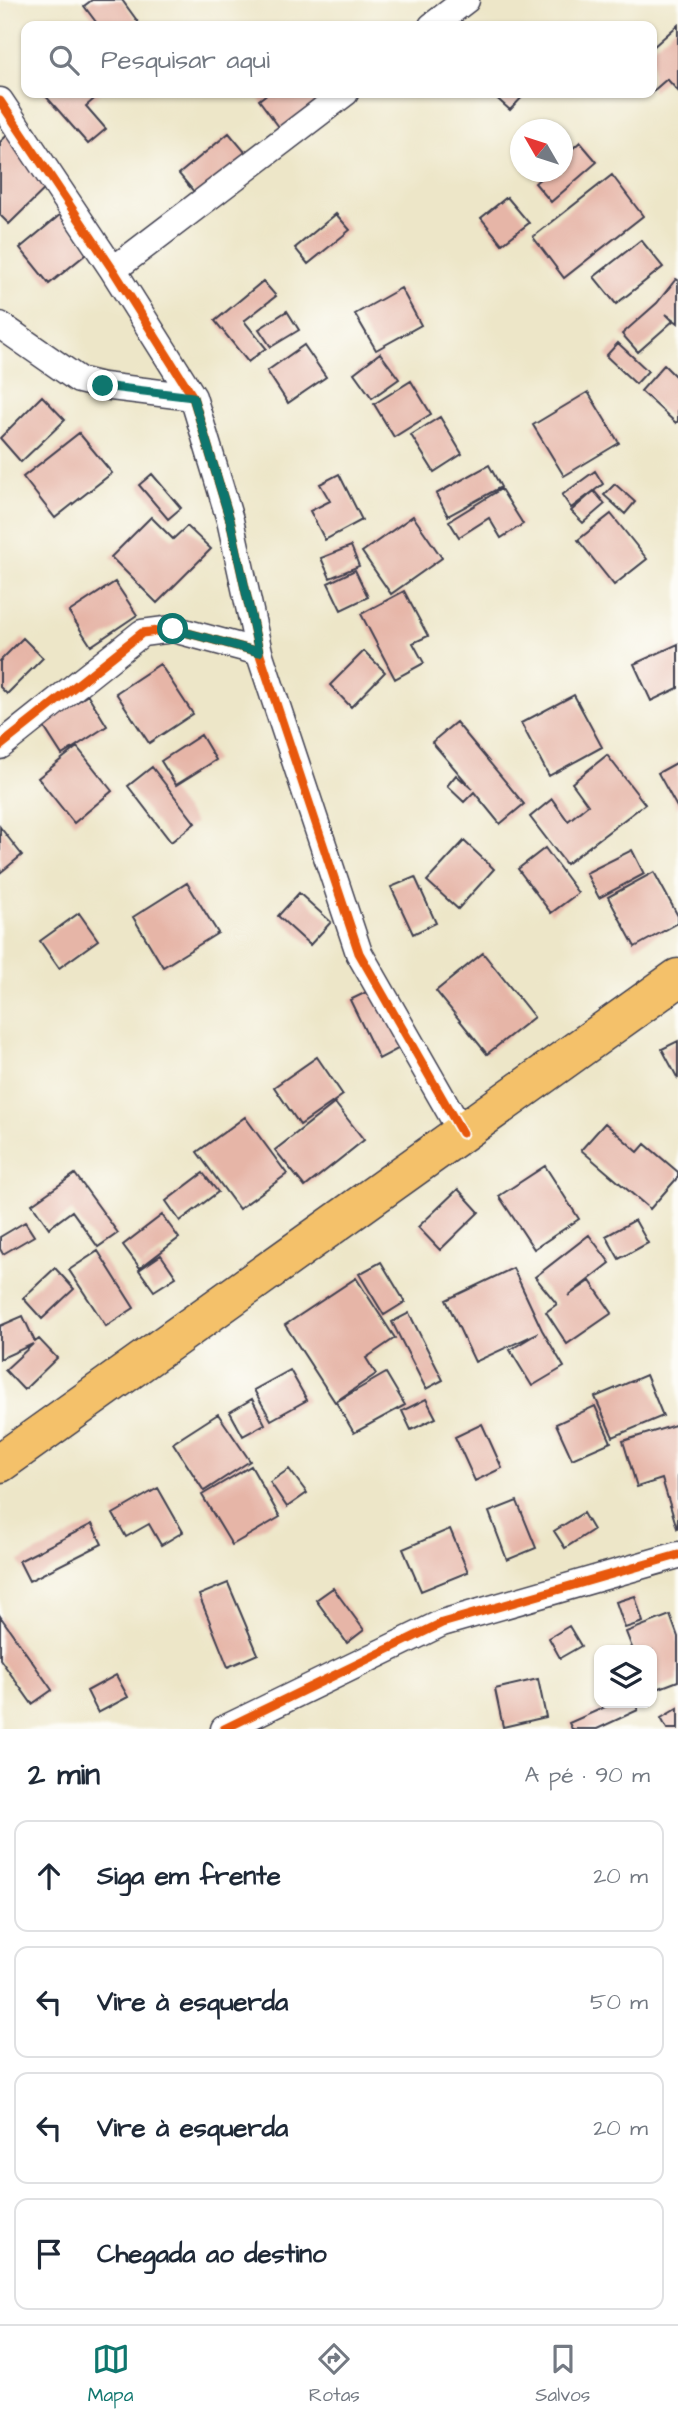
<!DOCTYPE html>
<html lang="pt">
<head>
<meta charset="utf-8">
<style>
	body { margin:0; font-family:"Architects Daughter",sans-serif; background:#f6f6f7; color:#1f2937 }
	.controls { position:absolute; right:21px; bottom:21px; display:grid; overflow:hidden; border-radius:14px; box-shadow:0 2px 5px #0004 }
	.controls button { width:63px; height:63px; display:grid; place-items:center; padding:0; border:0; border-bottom:2px solid #e0e1e3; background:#fff; color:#1f2937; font:35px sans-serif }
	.compass { position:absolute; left:510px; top:119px; width:63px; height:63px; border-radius:50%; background:#fff; box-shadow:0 2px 5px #0004; rotate:309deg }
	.stop { position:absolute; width:21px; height:21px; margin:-16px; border:5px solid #0f766e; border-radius:50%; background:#fff }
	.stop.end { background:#0f766e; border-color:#fff; box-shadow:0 2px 7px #0008 }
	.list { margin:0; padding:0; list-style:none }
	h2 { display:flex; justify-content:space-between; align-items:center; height:91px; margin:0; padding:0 28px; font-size:30px }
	h2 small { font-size:23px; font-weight:400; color:#747a83 }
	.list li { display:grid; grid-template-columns:46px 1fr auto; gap:21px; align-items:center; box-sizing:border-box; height:112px; margin:0 14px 14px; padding:0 14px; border:2px solid #e0e1e3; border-radius:14px }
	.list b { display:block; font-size:26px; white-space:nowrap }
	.list em { font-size:23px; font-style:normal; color:#747a83 }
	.icon { flex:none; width:38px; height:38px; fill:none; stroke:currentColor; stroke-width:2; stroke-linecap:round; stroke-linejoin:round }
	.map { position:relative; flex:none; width:678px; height:1729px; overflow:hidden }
	.search { position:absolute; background:#fff; box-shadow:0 2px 5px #0004; left:21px; right:21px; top:21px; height:77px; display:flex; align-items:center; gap:18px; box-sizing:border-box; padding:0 24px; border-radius:14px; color:#747a83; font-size:26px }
	.sheet { height:595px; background:#fff }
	nav { display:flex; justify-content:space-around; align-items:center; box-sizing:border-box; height:98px; border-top:2px solid #e0e1e3; background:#fff; font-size:19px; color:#747a83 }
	nav a { display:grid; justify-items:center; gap:4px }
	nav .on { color:#0f766e }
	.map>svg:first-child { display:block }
	.building { fill:#e6b5a7 }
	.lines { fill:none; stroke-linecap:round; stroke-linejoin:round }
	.street-casing { stroke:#403f50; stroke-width:29 }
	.primary-casing { stroke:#403f50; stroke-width:41 }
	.street { stroke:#fff; stroke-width:26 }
	.primary { stroke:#f4c16a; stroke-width:38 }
	.cycleway-casing { stroke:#fdfcf7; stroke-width:13 }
	.cycleway { stroke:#e8590c; stroke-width:9 }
	.route { stroke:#0f766e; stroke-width:9 }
</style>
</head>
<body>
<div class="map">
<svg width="678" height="1729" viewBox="0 0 678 1729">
	<rect width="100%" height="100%" fill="#fdfcf7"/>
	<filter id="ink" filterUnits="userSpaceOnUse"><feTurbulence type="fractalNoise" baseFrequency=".0143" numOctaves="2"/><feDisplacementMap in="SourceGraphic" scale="14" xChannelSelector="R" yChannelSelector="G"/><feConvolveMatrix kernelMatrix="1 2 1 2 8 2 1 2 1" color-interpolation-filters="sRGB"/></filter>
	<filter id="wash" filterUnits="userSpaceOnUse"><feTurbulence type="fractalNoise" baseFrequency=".00686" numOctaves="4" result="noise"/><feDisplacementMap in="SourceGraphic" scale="28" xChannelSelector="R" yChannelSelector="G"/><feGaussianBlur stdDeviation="1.57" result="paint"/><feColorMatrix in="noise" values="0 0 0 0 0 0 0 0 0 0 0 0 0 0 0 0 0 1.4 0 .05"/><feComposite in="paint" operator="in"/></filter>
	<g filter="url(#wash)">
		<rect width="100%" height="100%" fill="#ede6c8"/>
		<g id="blocks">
			<path class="building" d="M92,0H122L141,26H99L84,6Z
				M678,25V91L667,79L652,92V48Z
				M43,93H101L86,106L106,129L88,144Z
				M268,93H318L332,112L291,143L259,100Z
				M491,93H526L510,110Z
				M13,130L57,177L9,224L0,215V142Z
				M229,133L250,158L200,199L179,174Z
				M580,142L597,162L551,202L535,183L548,172H562V158Z
				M612,175L643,216L564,278L533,237Z
				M507,197L529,223L502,244L481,218Z
				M61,214L91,250L49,284L20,248Z
				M336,214L350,230L308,264L295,248Z
				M641,240L663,267L616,304L594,277Z
				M676,279L678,280V323L666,314L673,321L638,352L622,334L657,303Z
				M263,281L276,296L244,321L266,348L248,362L215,321Z
				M401,288L421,325L376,350L355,314Z
				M287,311L299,330L271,347L259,329Z
				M618,343L648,371L636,384L606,356Z
				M304,345L326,377L288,403L267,371Z
				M380,353L399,379L372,398L354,373Z
				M664,365L678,379V421L676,423L641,391Z
				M411,381L431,414L394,437L374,404Z
				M588,392L619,443L564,476L533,425Z
				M42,396L65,420L21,462L0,438Z
				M440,417L462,454L434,472L411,435Z
				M79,433L112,473L55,518L23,477Z
				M489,465L501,487L448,516L436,494Z
				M595,471L603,484L571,508L562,495Z
				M152,474L181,508L168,519L139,485Z
				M339,474L362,520L325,540L310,511L330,501L320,484Z
				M615,484L635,502L625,514L604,495Z
				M501,489L523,524L501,538L489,518L459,537L449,521Z
				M594,491L605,504L583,523L571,511Z
				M611,514L647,559L614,585L578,540Z
				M413,516L442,558L391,594L362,552Z
				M151,517L173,539L187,526L211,549L157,603L111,557Z
				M351,546L359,566L330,578L321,558Z
				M355,570L368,597L341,610L328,583Z
				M115,582L137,615L91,646L69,612Z
				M404,591L428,636L413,643L424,663L395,679L361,614Z
				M23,638L43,658L7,694L0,687V661Z
				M678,644V688L651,701L634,664Z
				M364,651L385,672L351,707L330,685Z
				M160,664L193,714L149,743L116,693Z
				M88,695L107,726L62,755L42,724Z
				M574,695L602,747L549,776L521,723Z
				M456,722L524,804L500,824L474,792L464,802L447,786L456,775L472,789L432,742Z
				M201,735L216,760L176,785L161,761Z
				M77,747L112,791L74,823L38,778Z
				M607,755L645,804L566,864L530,817L552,799L568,821L588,805L572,783Z
				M678,762V809L658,773Z
				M152,767L195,823L171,842L128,786Z
				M0,827L22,855L0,873Z
				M464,841L494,869L458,909L427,881Z
				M545,848L578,893L551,913L518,869Z
				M632,850L644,874L599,898L586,873Z
				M654,872L678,916V923L635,947L608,897Z
				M415,877L436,923L413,934L391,887Z
				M187,883L218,933L163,967L133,917Z
				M299,893L331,922L310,945L278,916Z
				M79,913L98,940L59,968L40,941Z
				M483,953L534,1017L487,1054L436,991Z
				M385,983L413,1041L379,1059L350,1000Z
				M678,1041V1079L662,1049Z
				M317,1057L343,1095L300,1125L274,1087Z
				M335,1103L364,1140L305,1187L275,1150Z
				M245,1117L287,1174L239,1209L197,1152Z
				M605,1123L638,1152L645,1144L678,1172V1177L650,1209L581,1150Z
				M545,1166L579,1219L534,1249L499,1196Z
				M203,1173L218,1192L180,1221L166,1201Z
				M75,1174L118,1233L98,1247L72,1211L49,1228L32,1204Z
				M458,1189L479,1212L440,1250L418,1227Z
				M162,1215L179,1238L140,1268L123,1245Z
				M635,1220L648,1243L619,1259L606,1236Z
				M25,1222L34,1236L3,1254L0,1249V1237Z
				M589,1235L610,1263L568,1296L590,1281L612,1313L567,1344L546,1312L557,1304L535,1277Z
				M98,1251L134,1308L106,1326L69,1270Z
				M161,1255L176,1277L154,1291L139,1270Z
				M381,1262L405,1302L384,1315L359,1274Z
				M55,1268L74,1289L42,1319L23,1298Z
				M513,1268L542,1330L564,1367L532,1386L510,1350L538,1333L475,1362L446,1300Z
				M356,1278L395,1338L366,1358L376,1374L335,1402L285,1325Z
				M409,1313L443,1380L426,1389L392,1322Z
				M23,1316L35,1342L39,1339L57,1358L24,1390L5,1370L33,1344L0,1359V1326Z
				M290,1370L307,1400L271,1420L254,1390Z
				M386,1373L405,1405L354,1433L336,1402Z
				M646,1375L663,1416L613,1437L595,1397Z
				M252,1399L265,1424L243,1436L230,1412Z
				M426,1399L436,1418L411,1430L402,1411Z
				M595,1406L611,1442L572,1459L556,1424Z
				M218,1414L250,1461L204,1491L173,1443Z
				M482,1424L502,1468L475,1481L455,1437Z
				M678,1424V1527L677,1528L662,1479L637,1487L623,1441Z
				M251,1466L280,1517L232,1545L202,1495Z
				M289,1469L307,1493L287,1507L270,1482Z
				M158,1488L183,1532L161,1545L149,1524L126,1537L113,1514Z
				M517,1501L536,1548L507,1560L489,1512Z
				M583,1513L593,1530L565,1548L554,1531Z
				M92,1524L102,1544L29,1581L19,1561Z
				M450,1529L468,1572L421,1591L403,1549Z
				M228,1583L258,1654L228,1667L199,1595Z
				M333,1588L364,1630L347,1643L316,1600Z
				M635,1596L643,1622L625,1628L616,1602Z
				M670,1615L678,1637V1681L652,1691V1650H633L626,1632Z
				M0,1616L52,1690L32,1704L0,1659Z
				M569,1626L581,1646L560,1658L549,1638Z
				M116,1675L128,1697L98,1713L87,1691Z
				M538,1679L546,1717L503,1727L495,1689Z
				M614,1703H635L638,1710L597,1729H572L569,1723Z
				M678,1708V1729H667L661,1718Z"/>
		</g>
	</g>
	<g filter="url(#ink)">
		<use href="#blocks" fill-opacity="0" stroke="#403f50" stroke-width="2"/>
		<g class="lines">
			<g class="street-casing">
				<path id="street" d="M432,26L466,0
					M0,101L113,270L193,397L230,520L259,652L359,953L462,1133
					M113,270L345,93
					M0,325L79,380L103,386L193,397
					M0,746L142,633L173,629L259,652
					M224,1729L442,1623L678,1555"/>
			</g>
			<g class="primary-casing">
				<path id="primary" d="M0,1463L678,978"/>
			</g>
			<use href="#street" class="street"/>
			<use href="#primary" class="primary"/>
			<g class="cycleway-casing">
				<path id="cycleway" d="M0,101L113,270L193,397L230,520L259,652L359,953L462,1133
					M0,746L142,633L173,629L259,652
					M224,1729L442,1623L678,1555"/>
			</g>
			<use href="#cycleway" class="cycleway"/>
		</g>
	</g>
	<g class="lines" filter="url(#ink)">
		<path class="route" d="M103,386L193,397L230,520L259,652L173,629"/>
	</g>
</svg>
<div class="controls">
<button><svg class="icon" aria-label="layers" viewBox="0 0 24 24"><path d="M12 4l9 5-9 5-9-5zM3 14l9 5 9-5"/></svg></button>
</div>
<svg class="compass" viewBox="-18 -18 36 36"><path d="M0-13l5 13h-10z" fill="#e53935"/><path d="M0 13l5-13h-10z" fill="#747a83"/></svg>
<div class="stop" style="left:173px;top:629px"></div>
<div class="stop end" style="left:103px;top:386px"></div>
<div class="search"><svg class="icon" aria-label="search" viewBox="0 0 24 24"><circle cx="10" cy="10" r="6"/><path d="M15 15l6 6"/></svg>Pesquisar aqui</div>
</div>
<section class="sheet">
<h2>2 min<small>A pé · 90 m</small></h2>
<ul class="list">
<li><svg class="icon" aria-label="ahead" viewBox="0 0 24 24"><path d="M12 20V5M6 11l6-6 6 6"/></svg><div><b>Siga em frente</b></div><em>20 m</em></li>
<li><svg class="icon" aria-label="left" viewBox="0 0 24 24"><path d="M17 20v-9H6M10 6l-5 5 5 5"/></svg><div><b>Vire à esquerda</b></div><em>50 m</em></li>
<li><svg class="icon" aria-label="left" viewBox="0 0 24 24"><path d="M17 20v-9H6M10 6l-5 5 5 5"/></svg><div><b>Vire à esquerda</b></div><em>20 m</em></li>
<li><svg class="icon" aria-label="arrive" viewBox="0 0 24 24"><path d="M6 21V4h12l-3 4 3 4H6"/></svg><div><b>Chegada ao destino</b></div></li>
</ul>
</section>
<nav>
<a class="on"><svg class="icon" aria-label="map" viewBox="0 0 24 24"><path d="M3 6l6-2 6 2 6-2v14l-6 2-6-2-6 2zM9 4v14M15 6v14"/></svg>Mapa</a>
<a><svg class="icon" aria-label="directions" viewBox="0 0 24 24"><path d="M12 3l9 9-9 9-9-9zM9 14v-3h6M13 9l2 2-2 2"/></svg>Rotas</a>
<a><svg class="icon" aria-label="saved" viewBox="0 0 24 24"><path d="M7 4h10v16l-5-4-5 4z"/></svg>Salvos</a>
</nav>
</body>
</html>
